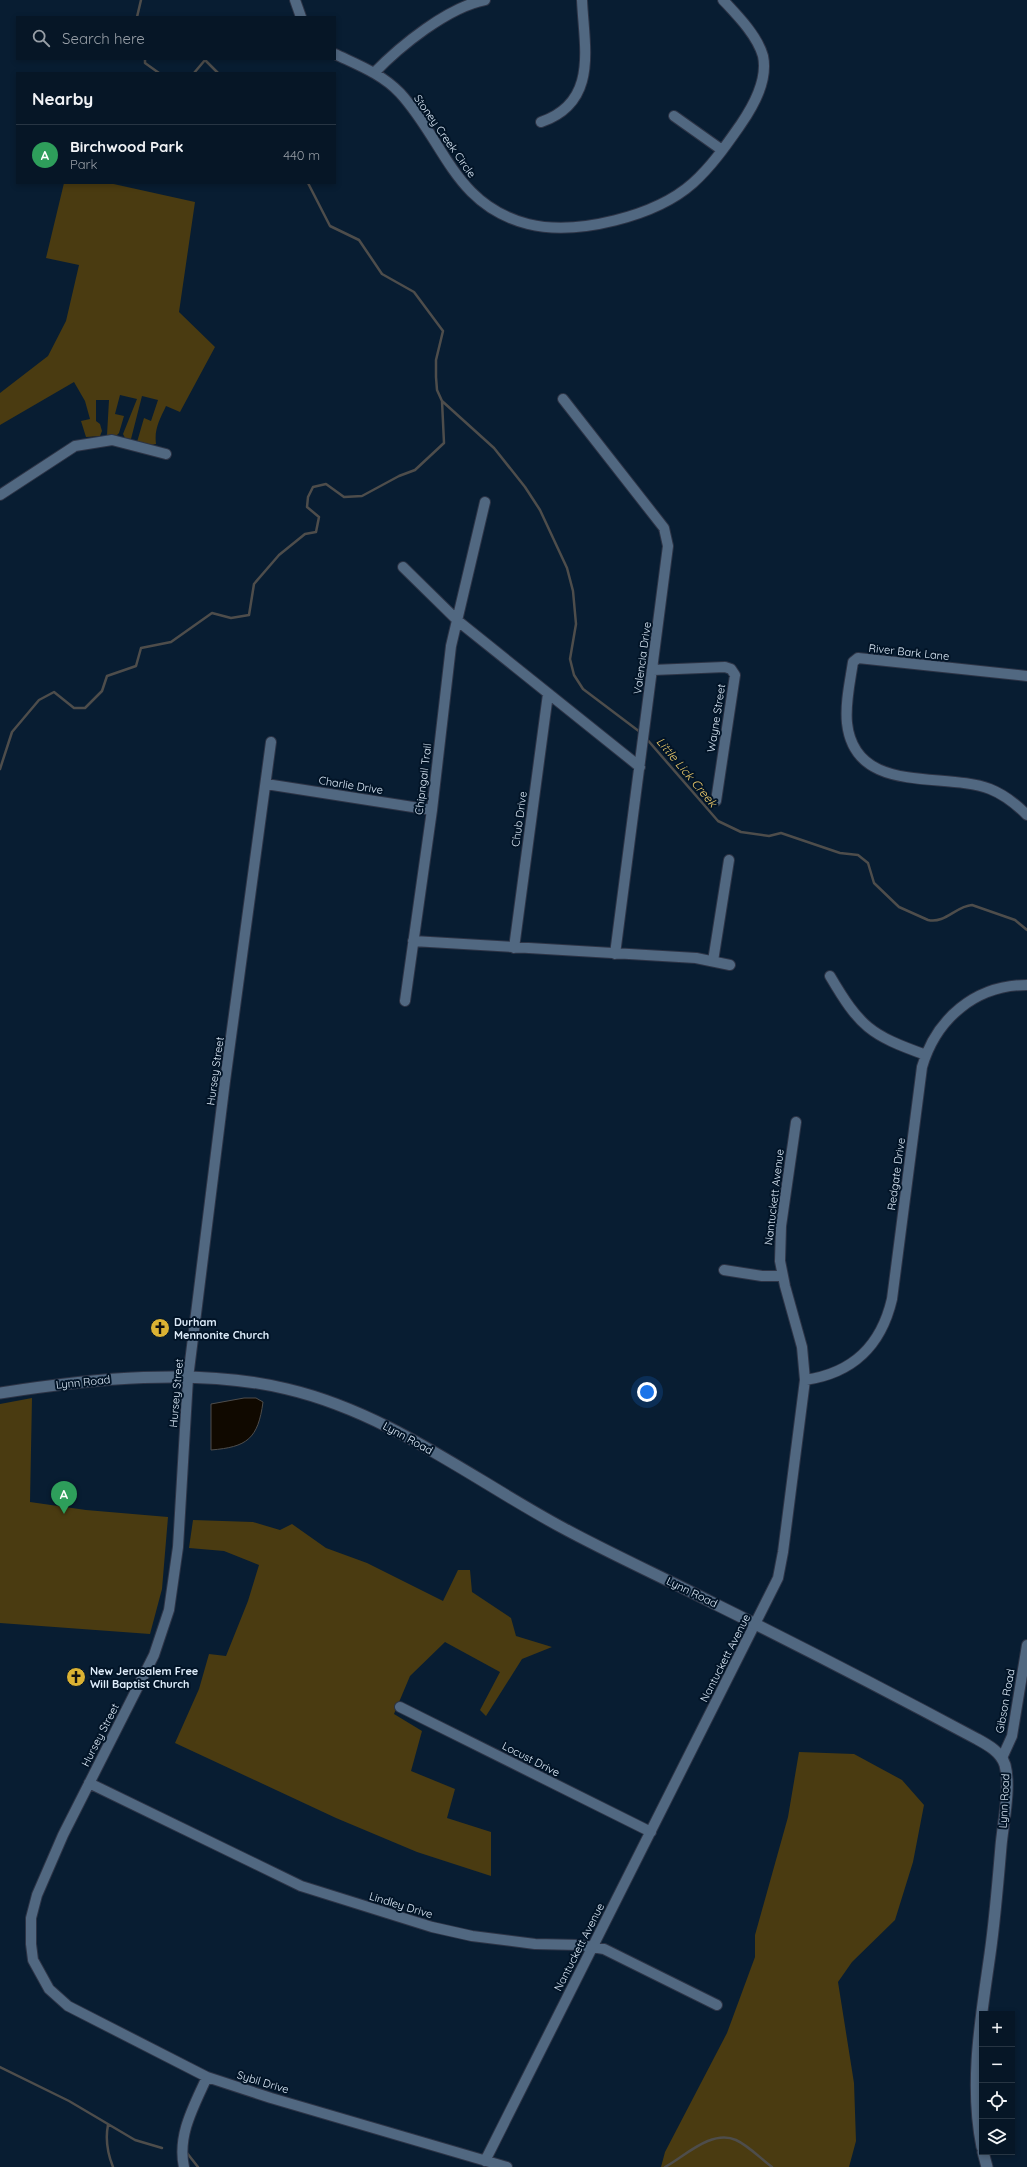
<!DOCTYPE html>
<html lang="en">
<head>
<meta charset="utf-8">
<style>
	body { margin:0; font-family:Quicksand,sans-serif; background:#142332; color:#f1f3f6 }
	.controls { position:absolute; right:12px; bottom:12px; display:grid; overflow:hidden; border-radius:0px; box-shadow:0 2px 6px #0003 }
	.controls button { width:36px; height:36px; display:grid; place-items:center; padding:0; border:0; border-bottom:1px solid #273543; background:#061626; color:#f1f3f6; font:20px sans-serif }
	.you { position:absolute; left:647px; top:1392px; width:14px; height:14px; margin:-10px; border:3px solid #fff; border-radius:50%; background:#1a73e8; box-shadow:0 0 0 6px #1a73e833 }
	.badge { display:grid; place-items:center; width:26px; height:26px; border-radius:50%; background:#b45309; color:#fff; font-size:13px; font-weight:700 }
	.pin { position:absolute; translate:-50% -33px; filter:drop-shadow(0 1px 2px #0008) }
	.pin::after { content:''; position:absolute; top:21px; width:14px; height:12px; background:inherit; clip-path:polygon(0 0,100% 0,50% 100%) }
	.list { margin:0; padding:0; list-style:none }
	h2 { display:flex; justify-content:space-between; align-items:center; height:52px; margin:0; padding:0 16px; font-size:17px }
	h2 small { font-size:13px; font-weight:400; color:#989fa7 }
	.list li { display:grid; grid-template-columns:26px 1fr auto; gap:12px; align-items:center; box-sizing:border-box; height:60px; padding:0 16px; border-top:1px solid #273543 }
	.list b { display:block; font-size:15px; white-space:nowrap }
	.list p { margin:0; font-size:13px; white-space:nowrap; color:#989fa7 }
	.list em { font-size:13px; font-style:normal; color:#989fa7 }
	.icon { flex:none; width:22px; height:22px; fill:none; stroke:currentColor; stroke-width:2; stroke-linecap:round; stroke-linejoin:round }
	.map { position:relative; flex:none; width:1027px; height:2167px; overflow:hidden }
	.search { position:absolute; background:#061626; box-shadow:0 2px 6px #0003; left:16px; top:16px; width:320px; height:44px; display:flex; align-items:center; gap:10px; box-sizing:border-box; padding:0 14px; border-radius:0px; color:#989fa7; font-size:15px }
	.panel { position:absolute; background:#061626; box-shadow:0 2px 6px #0003; left:16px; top:72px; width:320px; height:112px; border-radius:0px }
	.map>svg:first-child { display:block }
	.green { fill:#4a3b11 }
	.water { fill:#100900; stroke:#4e4d4b }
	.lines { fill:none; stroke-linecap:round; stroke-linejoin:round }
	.stream { stroke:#4e4d4b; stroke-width:2.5 }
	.minor-casing { stroke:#2d3446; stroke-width:12 }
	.tertiary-casing { stroke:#2d3446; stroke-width:13 }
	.minor { stroke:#516881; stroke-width:10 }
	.tertiary { stroke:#516881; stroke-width:11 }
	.labels { text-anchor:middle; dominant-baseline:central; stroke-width:4; stroke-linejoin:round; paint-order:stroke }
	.street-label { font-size:11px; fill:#dfedfb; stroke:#021427 }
	.poi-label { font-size:11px; font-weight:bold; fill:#dfedfb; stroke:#021427; text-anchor:start }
	.water-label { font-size:12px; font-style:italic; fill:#edcb6b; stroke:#021427 }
</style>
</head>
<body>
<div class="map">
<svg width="1027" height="2167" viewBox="0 0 1027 2167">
	<rect width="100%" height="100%" fill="#081d32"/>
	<path class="green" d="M64,183H109L195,202L179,312L215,347L180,412L166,406C160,419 154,429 156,444L151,445L137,442L144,418L151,421L158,400L142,396L131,439L125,438L123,434L137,399L120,395L115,414L124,416L119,433L116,436L107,435L109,400H96V421L100,424L102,431L100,436L86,437L81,421L90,419L85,401L74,382L0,425V393L48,356L66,321L79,265L46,258Z
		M32,1398L30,1502L86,1510L168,1517L162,1589L150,1634L0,1623V1404Z
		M193,1520L253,1522L280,1530L292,1524L326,1548L367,1563L443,1601L458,1570H470L472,1592L511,1618L516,1636L552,1647L522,1659L486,1716L480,1710L500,1672L445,1642L410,1676L394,1714L422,1731L411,1771L455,1789L447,1818L491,1832V1876L417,1852L336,1818L175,1743L199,1689L209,1654L226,1656L248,1601L259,1565L224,1551L189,1548Z
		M799,1752L854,1754L902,1780L924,1805L913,1862L895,1920L852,1962L838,1982L854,2083L856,2141L849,2167H661L665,2152L727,2033L755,1957V1935L788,1817Z"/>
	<path class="water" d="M244,1398H256L263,1402C258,1439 247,1447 211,1450V1404Z"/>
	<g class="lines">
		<path class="stream" d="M137,17L141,0
			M145,59V63L159,73
			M194,73L205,60L218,73
			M308,183L330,226L359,240L382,274L414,292L443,331L436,360V377L437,390L442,401L494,448L525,487L540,510L567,568L573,591L576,624L570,659L574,675L583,689L640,732
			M645,737L718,821L741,832L769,836L781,833L840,853L858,855L868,863L874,883L899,907L928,920C945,924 956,906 972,905L1015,920L1027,930
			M0,769L12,732L39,700L54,692L74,708H85L102,691L107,676L136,666L141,648L171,642L212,613L231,618L249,615L254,584L279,555L305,534L316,532L319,517L307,507L308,497L313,487L326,484L344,497L362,496L399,476L415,470L444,443L442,401
			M0,2067L69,2101L135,2140L162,2148
			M108,2125C105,2140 107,2152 113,2167
			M187,2153L198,2167
			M665,2167C685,2156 712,2129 736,2140C749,2146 761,2159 772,2167"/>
		<g class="minor-casing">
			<path id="minor" d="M295,0L301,17
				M335,54C358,65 382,74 400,93C445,142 454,205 528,224C577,236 656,216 693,183C712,166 727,144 741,124C754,105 768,80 763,56C757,35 737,15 723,0
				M374,73C400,46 448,7 485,0
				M674,116L722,150
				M541,122C599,102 584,47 582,0
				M563,399L664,528L668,546L615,954
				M0,495L75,446L112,440L166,454
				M403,567L458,621L640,767
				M653,670L725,667L731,669L735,675L716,801
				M1027,676L858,658L853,662C850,682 845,703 847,723C855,796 943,771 990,789C1005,795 1016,804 1027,815
				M271,742L225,1081L188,1378L178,1547L169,1610L154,1655L63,1835L37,1895L31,1918V1944L33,1960L49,1989L68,2006L207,2077L271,2098L507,2167
				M266,784L432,810
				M413,941L696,958L730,965
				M514,948L548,694
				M713,961L729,860
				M830,976C860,1027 870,1035 926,1055
				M405,1001L432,810L451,646L485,502
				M724,1270L762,1276H782
				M805,1380C853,1373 881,1346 892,1299L922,1067C936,1019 975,985 1027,985
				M400,1707L651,1832
				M1002,1758L1012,1736L1027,1645
				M89,1783L301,1886L432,1927L472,1936L535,1944L580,1945L604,1949L717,2005
				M485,2161L778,1578L783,1552L805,1380L802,1347L785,1286L780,1261L781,1226L796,1122
				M184,2167C177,2135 194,2106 207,2077"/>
		</g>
		<g class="tertiary-casing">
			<path id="tertiary" d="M0,1393C90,1379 197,1367 287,1389C389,1413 472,1479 563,1528C611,1554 662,1577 711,1602C800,1646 889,1692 977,1739C988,1745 1001,1752 1005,1765C1011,1787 1003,1823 1001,1846C998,1882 995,1919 990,1954C981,2018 969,2083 982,2147
				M983,2152L987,2167"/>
		</g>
		<use href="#minor" class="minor"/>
		<use href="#tertiary" class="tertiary"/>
	</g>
	<defs>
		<g id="church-disc" transform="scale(1)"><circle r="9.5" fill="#dbb233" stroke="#021427"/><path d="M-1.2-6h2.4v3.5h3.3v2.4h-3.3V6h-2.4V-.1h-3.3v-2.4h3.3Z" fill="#111"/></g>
	</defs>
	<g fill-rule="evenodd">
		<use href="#church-disc" x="160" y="1328"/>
		<use href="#church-disc" x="76" y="1677"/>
	</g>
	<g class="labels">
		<g class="street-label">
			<text transform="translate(445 136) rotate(55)">Stoney Creek Circle</text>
			<text transform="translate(909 652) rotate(6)">River Bark Lane</text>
			<text transform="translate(642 658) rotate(-82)">Valencia Drive</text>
			<text transform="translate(716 718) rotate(-81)">Wayne Street</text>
			<text transform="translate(423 779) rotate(-83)">Chipngail Trail</text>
			<text transform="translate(351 785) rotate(9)">Charlie Drive</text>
			<text transform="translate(519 819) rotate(-82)">Chub Drive</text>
			<text transform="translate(215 1071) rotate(-82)">Hursey Street</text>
			<text transform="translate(896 1174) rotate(-82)">Redgate Drive</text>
			<text transform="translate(774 1197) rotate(-83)">Nantuckett Avenue</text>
			<text transform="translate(83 1382) rotate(-6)">Lynn Road</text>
			<text transform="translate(176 1393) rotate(-85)">Hursey Street</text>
			<text transform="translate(408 1438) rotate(29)">Lynn Road</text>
			<text transform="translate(692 1592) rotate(26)">Lynn Road</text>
			<text transform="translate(725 1658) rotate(-63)">Nantuckett Avenue</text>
			<text transform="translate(1005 1701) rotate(-80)">Gibson Road</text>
			<text transform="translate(100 1735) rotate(-63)">Hursey Street</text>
			<text transform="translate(531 1759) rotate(27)">Locust Drive</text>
			<text transform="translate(1004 1801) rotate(-87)">Lynn Road</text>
			<text transform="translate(401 1905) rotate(17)">Lindley Drive</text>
			<text transform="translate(579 1947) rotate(-63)">Nantuckett Avenue</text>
			<text transform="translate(263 2082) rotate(17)">Sybil Drive</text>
		</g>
		<g class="poi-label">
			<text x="174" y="1322">Durham<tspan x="174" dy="13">Mennonite Church</tspan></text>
			<text x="90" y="1671">New Jerusalem Free<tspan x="90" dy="13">Will Baptist Church</tspan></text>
		</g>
		<g class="water-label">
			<text transform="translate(687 772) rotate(50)">Little Lick Creek</text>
		</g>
	</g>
</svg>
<div class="controls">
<button>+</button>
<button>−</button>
<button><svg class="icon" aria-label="locate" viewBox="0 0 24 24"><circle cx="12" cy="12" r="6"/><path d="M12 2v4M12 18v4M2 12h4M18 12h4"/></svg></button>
<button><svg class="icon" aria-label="layers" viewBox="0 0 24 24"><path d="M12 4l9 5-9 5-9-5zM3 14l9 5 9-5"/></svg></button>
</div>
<div class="you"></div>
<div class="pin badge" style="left:64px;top:1514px;background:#2e9e5b">A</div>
<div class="search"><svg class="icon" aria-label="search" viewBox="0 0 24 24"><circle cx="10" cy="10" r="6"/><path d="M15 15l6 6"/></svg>Search here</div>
<section class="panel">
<h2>Nearby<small></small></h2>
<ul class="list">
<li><span class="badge" style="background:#2e9e5b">A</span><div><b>Birchwood Park</b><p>Park</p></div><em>440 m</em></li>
</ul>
</section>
</div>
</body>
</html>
